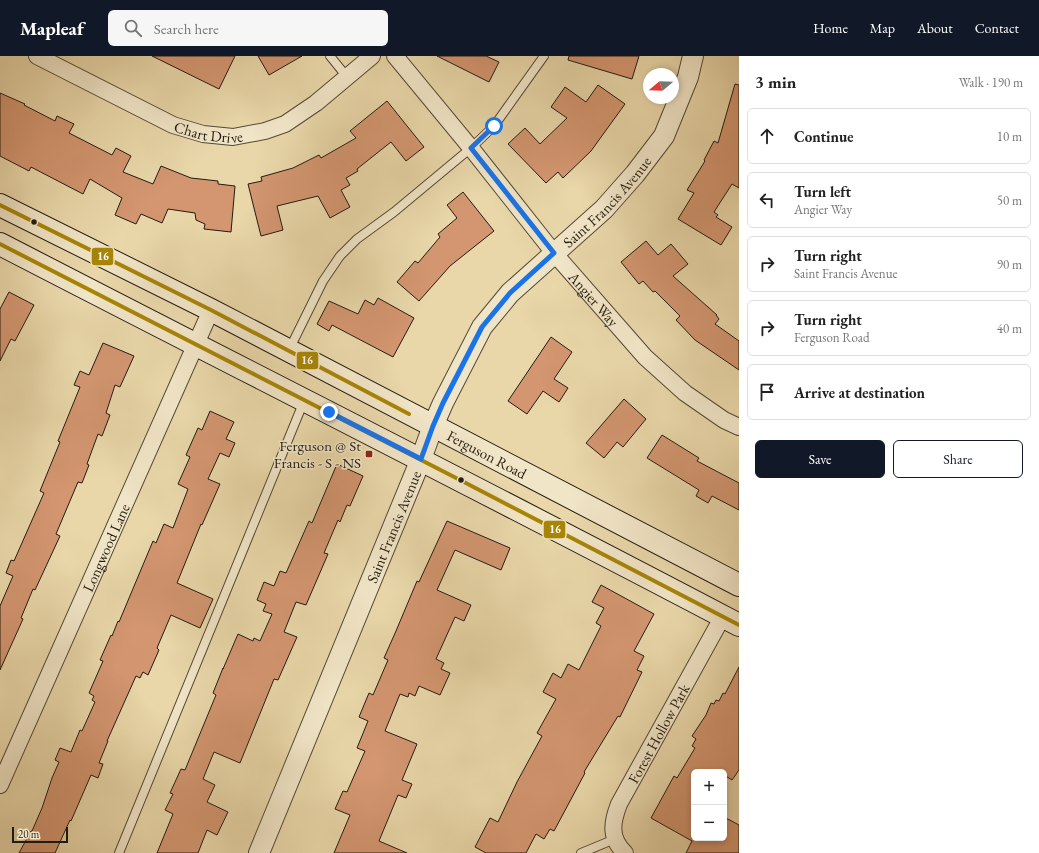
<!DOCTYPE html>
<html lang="en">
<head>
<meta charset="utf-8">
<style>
	body { margin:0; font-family:"EB Garamond",serif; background:#f6f6f6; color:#222 }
	.controls { position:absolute; right:12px; bottom:12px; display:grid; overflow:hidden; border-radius:6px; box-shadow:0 2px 6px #0003 }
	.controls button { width:36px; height:36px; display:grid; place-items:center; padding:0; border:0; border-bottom:1px solid #e0e0e0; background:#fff; color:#222; font:20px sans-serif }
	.compass { position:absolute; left:643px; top:12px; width:36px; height:36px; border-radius:50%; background:#fff; box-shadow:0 2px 6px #0003; rotate:251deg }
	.scale { position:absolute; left:12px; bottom:10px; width:56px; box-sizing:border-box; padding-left:4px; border:2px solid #231b10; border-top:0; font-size:11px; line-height:14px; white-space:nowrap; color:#231b10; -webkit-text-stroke:3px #f1e5c7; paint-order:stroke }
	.stop { position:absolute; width:12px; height:12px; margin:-9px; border:3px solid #1a73e8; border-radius:50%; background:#fff }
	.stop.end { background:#1a73e8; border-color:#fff; box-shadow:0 1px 4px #0008 }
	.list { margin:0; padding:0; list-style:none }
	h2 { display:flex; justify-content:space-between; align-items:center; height:52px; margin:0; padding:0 16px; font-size:17px }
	h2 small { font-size:13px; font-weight:400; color:#767676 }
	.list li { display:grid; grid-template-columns:26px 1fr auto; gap:12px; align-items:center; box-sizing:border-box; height:56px; margin:0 8px 8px; padding:0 8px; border:1px solid #e0e0e0; border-radius:6px }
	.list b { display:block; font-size:15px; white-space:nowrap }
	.list p { margin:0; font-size:13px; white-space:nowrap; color:#767676 }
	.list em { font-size:13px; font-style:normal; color:#767676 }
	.actions { display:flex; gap:8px; padding:12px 16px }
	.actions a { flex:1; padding:9px 0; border:1px solid #111827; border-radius:6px; text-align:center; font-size:14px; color:#111827 }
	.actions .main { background:#111827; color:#fff }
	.icon { flex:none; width:22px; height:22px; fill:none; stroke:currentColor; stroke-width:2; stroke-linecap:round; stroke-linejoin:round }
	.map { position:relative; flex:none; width:739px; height:797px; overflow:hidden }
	header { display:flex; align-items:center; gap:24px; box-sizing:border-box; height:56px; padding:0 20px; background:#111827; color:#fff }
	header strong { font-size:19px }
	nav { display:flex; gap:22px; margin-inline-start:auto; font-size:14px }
	.search { width:280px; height:36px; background:#f6f6f6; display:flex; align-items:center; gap:10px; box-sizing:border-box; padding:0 14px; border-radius:6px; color:#767676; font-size:15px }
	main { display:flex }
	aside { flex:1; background:#fff }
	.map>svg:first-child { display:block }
	.building { fill:#d39670; stroke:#231b10 }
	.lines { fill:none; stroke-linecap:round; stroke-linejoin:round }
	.service-casing { stroke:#544a36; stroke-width:10 }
	.minor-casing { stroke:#544a36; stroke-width:18 }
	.tertiary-casing { stroke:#544a36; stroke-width:22 }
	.secondary-casing { stroke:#231b10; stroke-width:24 }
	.service { stroke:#f1e5c7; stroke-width:8 }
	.minor { stroke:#f1e5c7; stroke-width:16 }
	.tertiary { stroke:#f1e5c7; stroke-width:20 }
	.secondary { stroke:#f1e5c7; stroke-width:22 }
	.bus-1-casing { stroke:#f1e5c7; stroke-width:7 }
	.bus-1 { stroke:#a78506; stroke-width:4 }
	.route { stroke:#1a73e8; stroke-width:5 }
	.bus-dot { fill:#231b10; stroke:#f1e5c7; stroke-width:1.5 }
	.poi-dot { fill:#8f2418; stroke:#f1e5c7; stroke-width:1.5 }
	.labels { text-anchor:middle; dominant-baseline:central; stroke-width:3; stroke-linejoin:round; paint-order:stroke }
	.street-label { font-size:15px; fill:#231b10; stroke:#f1e5c7 }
	.poi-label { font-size:15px; fill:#231b10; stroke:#f1e5c7; text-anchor:end }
	.line-badge { stroke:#f1e5c7; stroke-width:1.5 }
	.badge-label { font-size:11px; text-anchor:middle; font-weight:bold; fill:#fff }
</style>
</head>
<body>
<header>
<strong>Mapleaf</strong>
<div class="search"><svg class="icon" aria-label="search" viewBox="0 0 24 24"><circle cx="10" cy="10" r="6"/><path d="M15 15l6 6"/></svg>Search here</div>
<nav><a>Home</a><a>Map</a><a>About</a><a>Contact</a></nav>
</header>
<main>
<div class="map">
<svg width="739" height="797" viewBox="0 0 739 797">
	<rect width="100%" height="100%" fill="#e9d7a9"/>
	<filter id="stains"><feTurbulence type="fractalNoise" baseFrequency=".005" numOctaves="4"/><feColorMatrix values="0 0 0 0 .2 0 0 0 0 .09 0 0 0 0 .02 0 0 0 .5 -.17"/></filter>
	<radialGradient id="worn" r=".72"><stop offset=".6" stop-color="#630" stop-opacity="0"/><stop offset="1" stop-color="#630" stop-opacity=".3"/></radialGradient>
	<path class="building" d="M152,0H235L219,33Z
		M258,0H302L269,19Z
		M437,0H486L499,6L489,26Z
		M569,0H639L632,23L568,4Z
		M735,28L739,29V132L732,128L714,156L718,159L716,161L732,171L721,189L678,163L694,137L687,134L705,105L704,104L714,85L718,87Z
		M598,29L625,48L591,95L563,122L558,116L546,127L508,88L525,72L540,88L567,62L551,51L565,31L586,46Z
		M0,37L25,48L24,49L55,65L57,60L74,68L69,77L112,99L116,92L131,100L123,116L153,128L161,110L191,122L218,125V128L235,130L231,176L204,173L205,168L196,164L195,157L168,153L162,167L141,158L136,168L115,159L122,142L90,123L83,138L31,111L29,115L0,100Z
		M387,45L424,91L406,105L391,86L357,113L358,115L346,122L350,129L341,134L350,151L330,162L318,140L277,150L283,174L261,180L248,128L262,125L261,121L293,112L319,99L321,102L356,82L350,75Z
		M463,136L494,175L450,210L419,245L397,226L415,205L418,207L440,181L438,178L457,162L447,149Z
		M646,185L658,199L671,188L688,208L673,220L717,259H716L719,263L715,268L739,285V314L695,284L676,264L680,260L655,235L653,236L643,225L639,228L621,206Z
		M9,236L34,249L15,285L11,283L0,305V253Z
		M378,242L414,262L393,301L332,269L329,275L317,268L329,245L358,258L365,244L374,249Z
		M551,281L572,296L554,323L568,332L559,346L543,335L527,358L508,345Z
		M103,287L134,300L120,331L115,329L106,357L110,359L102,380L98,378L87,408L89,409L82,427L78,426L56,478L60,480L35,534L33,533L21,562L23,563L0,614V550L13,520L6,517L11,504L14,505L44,437L40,435L60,386L58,385L80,331L74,329L80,315L89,319Z
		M624,343L646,363L623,391L617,386L604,402L586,387Z
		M210,355L234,366L226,383L235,387L229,401L220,397L208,423L220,428L202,469L201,468L177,527L213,543L200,572L171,559L157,592L159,594L148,619L143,616L140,622L136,620L107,685H108L99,707L103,708L98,722L91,719L71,765L70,764L55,797H19L31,775H32L42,752L52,722L59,706L55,704L60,692L71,696L80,674L82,675L95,646L92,644L94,640L89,637L103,605L100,604L111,579L112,580L118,565L119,566L153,485L156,487L164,468L173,472L188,433L178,428L190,401L186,399L198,372L202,374Z
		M662,379L699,402L697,405L739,427V454L712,440L708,447L696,440L699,434L647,402Z
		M337,408L363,420L350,450L347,449L340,466L338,464L324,497L328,498L306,549L296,546L284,576L297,581L278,624L274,623L240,707L214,696L203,723L215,729L207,746L228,756L217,779L207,774L198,797H157L173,758L165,754L173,738L170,737L181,713L185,714L216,639L213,637L223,612V613L238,578L253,585L254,582L260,585L272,558L263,555L266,548L257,544L264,526L274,530L280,515L286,517L309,465L312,467Z
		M447,465L510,492L501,514L455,494L437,534L471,549L464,565L455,561L436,603L444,607L441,613L450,617L440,639L419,630L415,640L409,637L408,641L400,638L385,675L417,688L402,724L412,728L406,742L398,739L379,785L407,797H334L350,759L335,753L343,735L347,736L365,695L357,692L368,665L359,661L369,637L373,639L388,604L384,602L396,575L417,525L419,526Z
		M601,529L654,558L634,595L644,600L637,614L642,616L620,661L618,660L584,716L585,717L554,775L550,773L544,783L536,778L526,797H486L475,791L490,762L498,766L517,726L542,680L537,677L556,643L543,636L553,617L561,622L568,608L579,614L601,570L596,567L604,552L592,546Z
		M739,611V714L732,724L724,719V716H694V782H724V761L739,769V797H686L692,785L651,762L674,720L677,722L695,692L692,690L696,683L692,680L706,659L711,647L714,648L716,644L719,645L723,637L725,638Z"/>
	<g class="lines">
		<g class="service-casing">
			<path id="service" d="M330,0L347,21
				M289,294L323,225L340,200L357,183L394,156L471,92L494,70L544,0
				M119,797L304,345
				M581,797L615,783"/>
		</g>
		<g class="minor-casing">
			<g id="minor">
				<path id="s1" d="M37,0L173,69L203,78L233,81L265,75L285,68L316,47L372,0"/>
				<path id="s2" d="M395,0L471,92L554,197L645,301L685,337L724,364L739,371"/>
				<path id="s3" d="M0,729L211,254"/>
				<path id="s4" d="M625,797C609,782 612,766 619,748L723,560"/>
			</g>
		</g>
		<g class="tertiary-casing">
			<g id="tertiary">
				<path id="s5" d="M259,797L421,403L433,370L443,347L482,271L510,237L604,153L635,118L664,80L688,21L693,0"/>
			</g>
		</g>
		<g class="secondary-casing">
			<g id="secondary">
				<path id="s6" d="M0,149L211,254L739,529"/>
				<path d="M0,188C246,315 494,440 739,569"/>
			</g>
		</g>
		<use href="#service" class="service"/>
		<use href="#minor" class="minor"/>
		<use href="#tertiary" class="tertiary"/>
		<use href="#secondary" class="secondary"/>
		<g class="bus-1-casing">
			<path id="bus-1" d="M0,149L211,254L409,358
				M0,188L462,425L739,569"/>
		</g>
		<use href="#bus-1" class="bus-1"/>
	</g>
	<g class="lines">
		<path class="route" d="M329,356L421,403L433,370L443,347L482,271L510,237L554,197L471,92L494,70"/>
	</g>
	<g class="bus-dot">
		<circle cx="34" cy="166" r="3.5"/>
		<circle cx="461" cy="424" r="3.5"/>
	</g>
	<rect class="poi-dot" x="365" y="394" width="8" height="8" rx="2"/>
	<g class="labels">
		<g class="street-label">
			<text stroke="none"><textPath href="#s1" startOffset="189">Chart Drive</textPath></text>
			<text stroke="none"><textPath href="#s5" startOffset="749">Saint Francis Avenue</textPath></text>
			<text stroke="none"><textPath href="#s2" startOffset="314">Angier Way</textPath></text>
			<text stroke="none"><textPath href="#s6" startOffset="547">Ferguson Road</textPath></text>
			<text stroke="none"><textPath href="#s5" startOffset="353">Saint Francis Avenue</textPath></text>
			<text stroke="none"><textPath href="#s3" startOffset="260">Longwood Lane</textPath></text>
			<text stroke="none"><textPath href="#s4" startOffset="134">Forest Hollow Park</textPath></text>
		</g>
		<g class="poi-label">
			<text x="361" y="389">Ferguson @ St<tspan x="361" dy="17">Francis - S - NS</tspan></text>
		</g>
	</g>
	<g class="line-badge">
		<rect x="91" y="191" width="23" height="19" rx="4" fill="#a78506"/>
		<rect x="296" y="295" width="23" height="19" rx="4" fill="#a78506"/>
		<rect x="543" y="464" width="23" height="19" rx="4" fill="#a78506"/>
	</g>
	<g class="badge-label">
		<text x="103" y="204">16</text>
		<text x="307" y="308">16</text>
		<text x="555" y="477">16</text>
	</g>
	<rect width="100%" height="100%" filter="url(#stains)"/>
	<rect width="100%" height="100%" fill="url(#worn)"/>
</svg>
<div class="controls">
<button>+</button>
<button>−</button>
</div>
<svg class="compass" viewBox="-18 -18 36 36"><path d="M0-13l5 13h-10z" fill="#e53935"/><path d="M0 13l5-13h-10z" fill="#767676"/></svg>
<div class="scale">20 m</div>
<div class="stop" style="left:494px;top:70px"></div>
<div class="stop end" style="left:329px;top:356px"></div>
</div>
<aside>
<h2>3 min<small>Walk · 190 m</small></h2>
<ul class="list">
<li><svg class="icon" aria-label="ahead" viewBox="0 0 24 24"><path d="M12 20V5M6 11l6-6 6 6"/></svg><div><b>Continue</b></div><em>10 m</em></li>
<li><svg class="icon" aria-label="left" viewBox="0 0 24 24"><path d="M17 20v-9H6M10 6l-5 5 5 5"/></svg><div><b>Turn left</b><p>Angier Way</p></div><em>50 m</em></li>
<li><svg class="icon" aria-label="right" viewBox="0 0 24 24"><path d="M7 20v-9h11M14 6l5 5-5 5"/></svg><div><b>Turn right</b><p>Saint Francis Avenue</p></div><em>90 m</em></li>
<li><svg class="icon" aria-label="right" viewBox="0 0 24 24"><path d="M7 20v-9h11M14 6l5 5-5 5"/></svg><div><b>Turn right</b><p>Ferguson Road</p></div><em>40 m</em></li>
<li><svg class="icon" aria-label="arrive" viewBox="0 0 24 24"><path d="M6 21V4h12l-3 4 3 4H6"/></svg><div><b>Arrive at destination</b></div></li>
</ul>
<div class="actions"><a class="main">Save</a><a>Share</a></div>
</aside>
</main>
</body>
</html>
